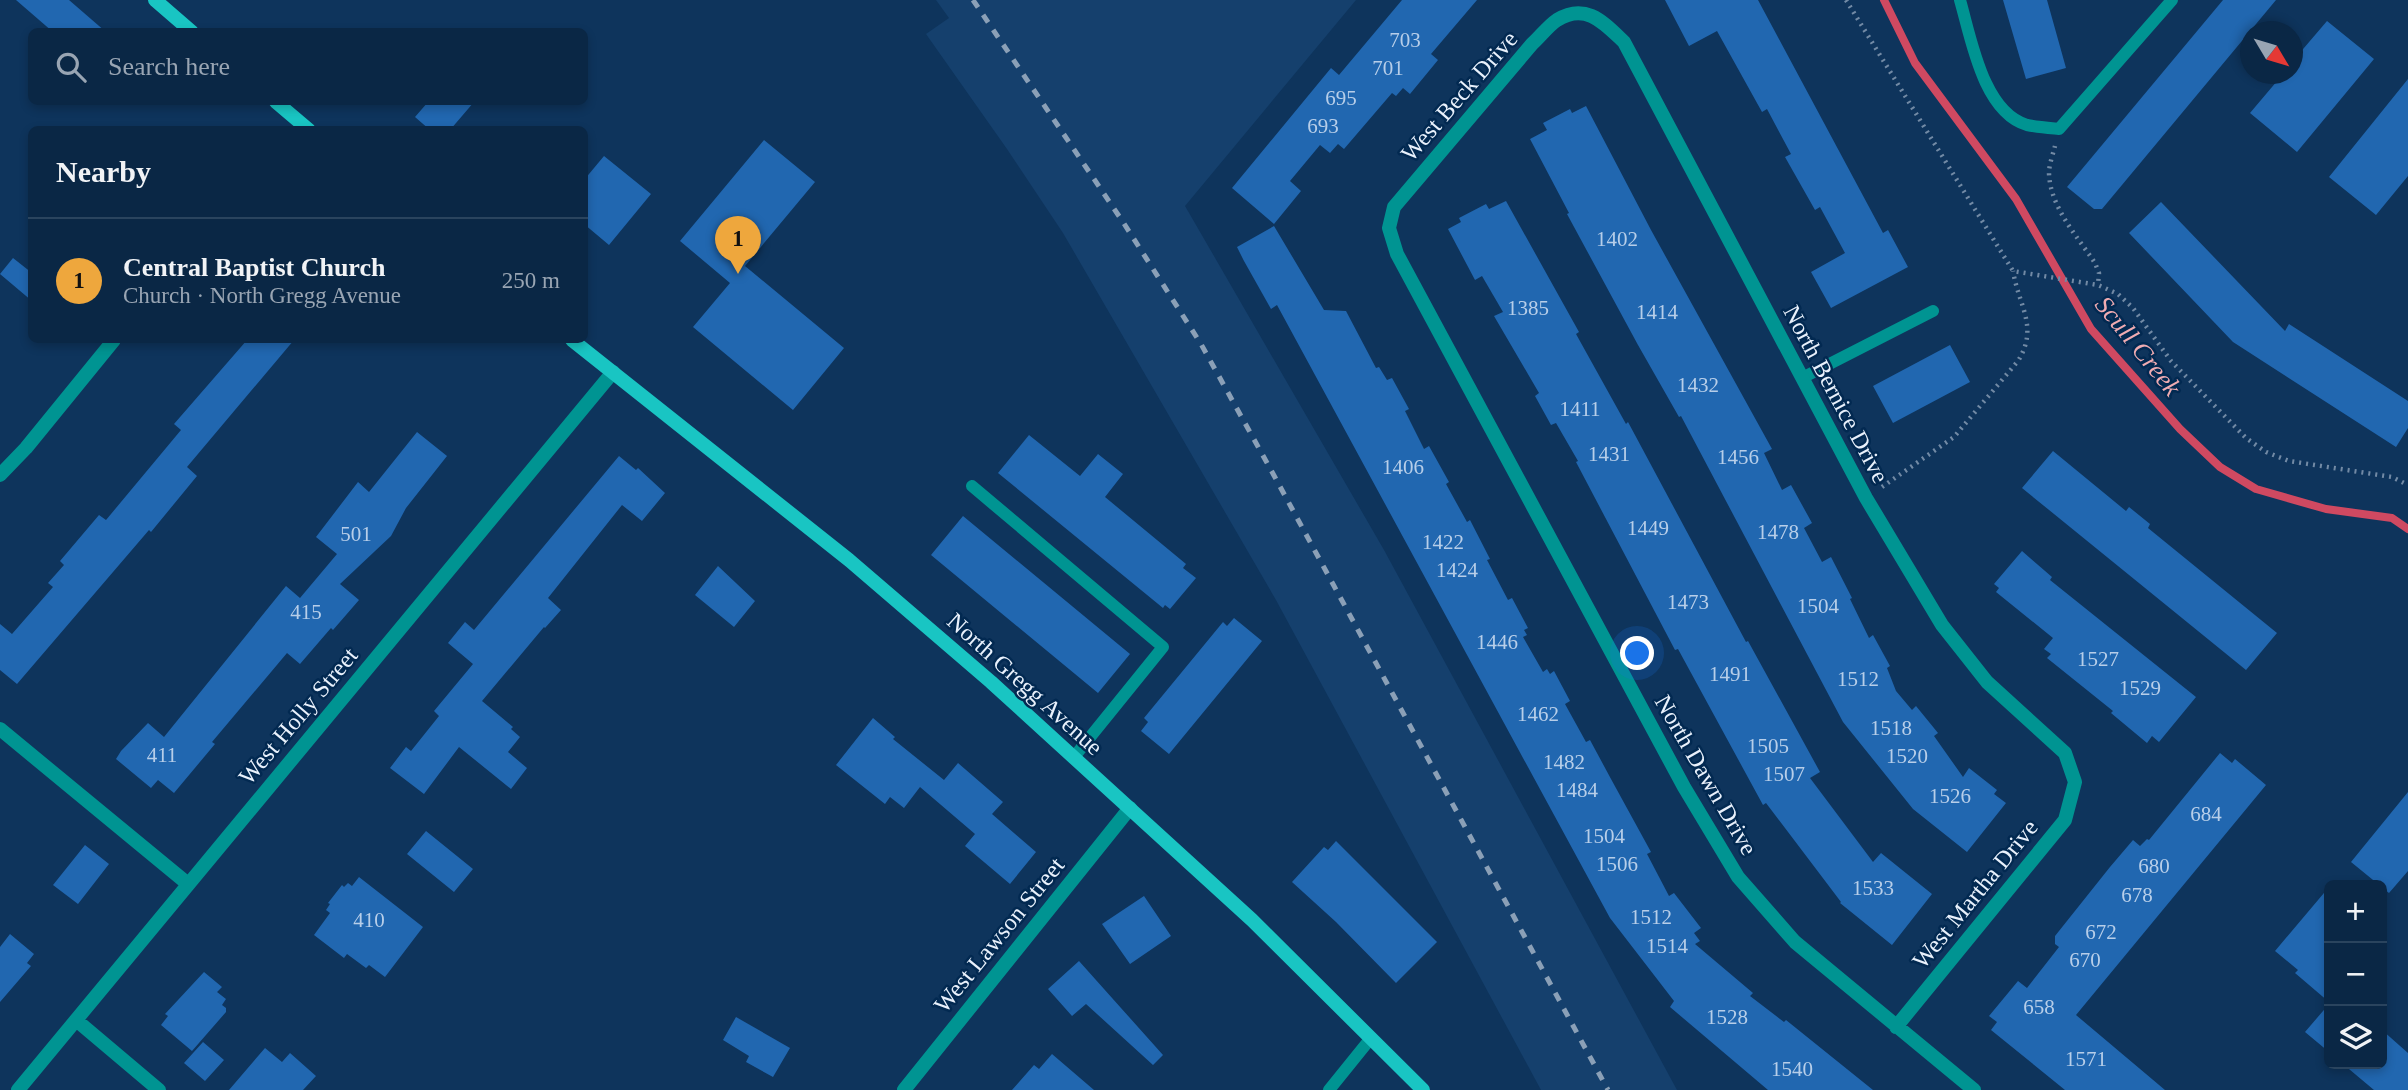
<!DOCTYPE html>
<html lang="en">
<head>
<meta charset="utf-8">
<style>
	body { margin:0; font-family:"Times New Roman",serif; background:#132f4c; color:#f1f3f6 }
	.controls { position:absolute; right:21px; bottom:21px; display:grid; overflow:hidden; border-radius:10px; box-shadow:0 4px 10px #0003 }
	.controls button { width:63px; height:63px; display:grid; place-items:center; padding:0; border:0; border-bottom:2px solid #2a445e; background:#0a2745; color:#f1f3f6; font:35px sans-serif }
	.compass { position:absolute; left:2240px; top:21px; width:63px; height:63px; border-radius:50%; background:#0a2745; box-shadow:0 4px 10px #0003; rotate:128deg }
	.you { position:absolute; left:1638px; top:654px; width:24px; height:24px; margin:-18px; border:5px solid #fff; border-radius:50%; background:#1a73e8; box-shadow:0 0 0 10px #1a73e833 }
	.badge { display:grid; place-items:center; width:46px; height:46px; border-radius:50%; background:#eea73d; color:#111; font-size:23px; font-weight:700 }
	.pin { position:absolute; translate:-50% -58px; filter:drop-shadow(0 2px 4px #0008) }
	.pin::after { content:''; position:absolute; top:37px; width:24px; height:21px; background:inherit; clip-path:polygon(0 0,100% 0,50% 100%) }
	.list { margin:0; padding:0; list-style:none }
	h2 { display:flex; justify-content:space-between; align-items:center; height:91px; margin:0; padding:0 28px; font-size:30px }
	h2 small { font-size:23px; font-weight:400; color:#99a5b3 }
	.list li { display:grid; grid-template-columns:46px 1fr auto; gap:21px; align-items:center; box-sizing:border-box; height:126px; padding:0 28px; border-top:2px solid #2a445e }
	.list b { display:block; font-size:26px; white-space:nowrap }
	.list p { margin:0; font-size:23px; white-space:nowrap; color:#99a5b3 }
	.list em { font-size:23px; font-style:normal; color:#99a5b3 }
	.icon { flex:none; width:38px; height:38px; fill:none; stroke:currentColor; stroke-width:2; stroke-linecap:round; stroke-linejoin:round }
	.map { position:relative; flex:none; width:2408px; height:1090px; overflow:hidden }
	.search { position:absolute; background:#0a2745; box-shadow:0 4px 10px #0003; left:28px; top:28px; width:560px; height:77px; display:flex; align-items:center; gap:18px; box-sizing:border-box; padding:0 24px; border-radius:10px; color:#99a5b3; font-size:26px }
	.panel { position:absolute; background:#0a2745; box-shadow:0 4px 10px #0003; left:28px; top:126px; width:560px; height:217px; border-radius:10px }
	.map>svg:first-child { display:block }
	.built { fill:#15406d }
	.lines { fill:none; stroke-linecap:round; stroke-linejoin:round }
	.stream { stroke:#cf4961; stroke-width:8 }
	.building { fill:#2167b0 }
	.path { stroke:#728aa5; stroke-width:4.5; stroke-dasharray:2 5; stroke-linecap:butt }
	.lane { stroke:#009492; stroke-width:12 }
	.street { stroke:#009492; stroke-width:14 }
	.secondary { stroke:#19c5c3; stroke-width:14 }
	.rail { stroke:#8ba0b7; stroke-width:5; stroke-dasharray:9 9; stroke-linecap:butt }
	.labels { text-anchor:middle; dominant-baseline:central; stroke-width:5; stroke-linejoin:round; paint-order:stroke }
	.number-label { font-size:21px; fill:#b7cee9 }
	.street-label { font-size:24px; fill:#e9f1fc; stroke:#022951 }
	.water-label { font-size:26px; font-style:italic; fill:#f0acb2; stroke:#022951 }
</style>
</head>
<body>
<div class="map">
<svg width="2408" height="1090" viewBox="0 0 2408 1090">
	<rect width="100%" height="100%" fill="#0e345c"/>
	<path class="built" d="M936,0H1356L1185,206L1384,550L1677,1090H1541L1276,600L1063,233L1007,149L926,34L949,18Z"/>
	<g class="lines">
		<path class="stream" d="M1884,0L1915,63L2016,199L2091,329L2180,429L2220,467L2256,489L2326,509L2392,518L2408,529"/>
	</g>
	<path class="building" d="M16,0H69L106,32H53Z
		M1402,0H1477L1431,54L1438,60L1410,94L1403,88L1396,96L1392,93L1344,149L1338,144L1330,153L1320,145L1290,181L1301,191L1274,224L1232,188L1331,68L1339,75Z
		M1665,0H1758L1883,233L1888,230L1908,267L1831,308L1811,272L1845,253L1820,207L1815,210L1785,157L1791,154L1767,109L1762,112L1717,31L1689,46Z
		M2003,0H2047L2066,68L2026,79Z
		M2223,0H2276L2102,209H2094L2067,187Z
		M2327,21L2374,59L2297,152L2250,113L2283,74H2292V62Z
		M2408,79V176L2376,215L2329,177Z
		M428,102H474L450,130H430L415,117Z
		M1586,106L1651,230L1772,449L1764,453L1782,490L1791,485L1812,523L1804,528L1822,562L1831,557L1852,598L1850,599L1869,638L1873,635L1890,666L1887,668L1896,691L1912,710L1916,706L1938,733L1934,736L1963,777L1969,768L1997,790L1994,794L2006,803L1967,852L1913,809L1843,722L1681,416L1679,417L1638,345L1567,214L1569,213L1530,139L1547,130L1543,123L1570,109L1572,113Z
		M764,140L815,182L745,266L844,348L793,410L693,327L730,283L680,241Z
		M604,156L651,194L609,245L584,224V180Z
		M1506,201L1579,332L1576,334L1626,424L1628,422L1746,642L1748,641L1820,772L1810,778L1873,862L1881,853L1932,894L1892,945L1840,903L1841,902L1766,803L1763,805L1678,649L1675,650L1576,462L1578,461L1556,423L1551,425L1535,396L1539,393L1494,316L1503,312L1482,276L1475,280L1448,229L1461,222L1459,218L1486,204L1489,209Z
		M2161,202L2285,331L2289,324L2408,401V428L2396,447L2233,342L2129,233Z
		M1274,226L1324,310L1346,311L1376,368L1379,367L1387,380L1392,378L1409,409L1405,411L1424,449L1429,446L1449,482L1446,484L1467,522L1470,520L1490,559L1487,560L1508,600L1512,598L1528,628L1524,630L1527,635L1523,637L1543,672L1547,669L1550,674L1554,671L1570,701L1565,704L1586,742L1590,740L1611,779L1651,852L1647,854L1669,896L1674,893L1701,928L1694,933L1700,941L1695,944L1753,993L1750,996L1784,1022L1786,1020L1873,1090H1768L1670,1007L1674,1001L1610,918L1315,375L1277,305L1271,309L1244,261L1237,247Z
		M13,258L32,273V301L0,274Z
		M247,340H294L187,467L197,476L151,532L149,530L17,684L0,670V624L12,634L53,587L48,583L64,565L60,561L99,515L106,520L181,430L174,424Z
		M1950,345L1970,382L1893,423L1873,386Z
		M417,432L447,456L406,508L391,536L340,584L359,600L333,630L331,628L300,664L287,653L212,742L215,744L174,793L158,780L151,788L116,759L121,751L148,723L164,737L286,586L300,598L337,554L316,537L358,482L369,492Z
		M1029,435L1080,476L1098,454L1123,474L1105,497L1186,564L1183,568L1196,578L1170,609L1165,605L1163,608L998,473Z
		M2053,451L2126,511L2129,507L2150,524L2148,528L2277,633L2246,670L2022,488Z
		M619,456L636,470L638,468L665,493L642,521L622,505L548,598L561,610L545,628L544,627L482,701L513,727L511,729L520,737L508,752L527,768L511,789L459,747L424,794L390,768L406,747L411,751L439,716L434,711L473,664L448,643L465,622L474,630Z
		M963,516L1130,654L1098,693L931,555Z
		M2022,551L2052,577L2050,580L2196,697L2159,742L2152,736L2147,743L2111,713L2113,711L2047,658L2051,654L2044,649L2053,638L1996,592L1999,588L1994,584Z
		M718,566L755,601L734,627L695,595Z
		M1234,618L1262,641L1169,754L1141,731L1148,722L1144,718L1223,622L1227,626Z
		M873,718L895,737L893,739L944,780L958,763L1003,802L992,814L1036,852L1010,884L965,846L975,834L920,787L904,808L890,797L885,804L836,765Z
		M2220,753L2232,763L2235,759L2266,785L2076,1015L2165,1090H2065L1991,1030L1997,1022L1989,1016L2018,981L2027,988L2059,947L2055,944V936L2110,867L2133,840L2140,846L2147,839L2149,840Z
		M2408,792V871L2389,893L2351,862Z
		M426,831L473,869L454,892L407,854Z
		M1336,841L1437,942L1396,983L1336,922L1292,882L1324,847L1328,850Z
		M85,845L109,864L78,904L53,885Z
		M359,877L423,927L385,977L369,965L366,968L347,954L344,958L314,935L330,913L326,910L330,904L328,903L342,885L344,887L348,883L352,886Z
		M2329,887V1002L2295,973L2298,970L2275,951Z
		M1144,896L1171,936L1130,964L1102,924Z
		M10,934L34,954L27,963L31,966L0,1002V947Z
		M1079,961L1163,1055L1153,1065L1086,1004L1072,1016L1048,989Z
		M204,972L222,987L217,992L226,999L222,1005L226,1008V1012L192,1051L161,1025L168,1016L165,1014Z
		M2329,1004V1052L2305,1032Z
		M736,1017L790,1048L773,1077L746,1062L749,1056L723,1040Z
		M2382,1030L2408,1053V1090H2374L2343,1064H2382Z
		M203,1042L224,1060L205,1081L184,1063Z
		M265,1048L282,1062L290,1053L316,1076L303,1090H229Z
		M1052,1054L1094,1090H1012L1034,1065L1039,1069Z"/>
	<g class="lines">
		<path class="path" d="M1846,0L2013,271L2098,285L2118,294L2133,308L2171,361L2246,438L2266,452L2289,461L2392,477L2408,485
			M2055,146C2053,154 2049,165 2049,173C2050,207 2077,236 2095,263L2099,273L2098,285
			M1882,487L1954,437L2018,361C2039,327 2019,307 2013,271"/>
		<path class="lane" d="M1960,0C1971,38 1983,112 2027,125C2037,127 2049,128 2059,129L2172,0
			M1802,378L1933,311
			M972,486L1163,647L1074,757
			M1329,1090L1371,1038"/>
		<path class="street" d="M0,475L26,448L114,340
			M0,729L188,884
			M76,1020L159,1090
			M1896,1027L2065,820L2075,782L2065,753L1987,682L1942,625L1866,498L1624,42C1604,23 1586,2 1557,20C1548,26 1540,37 1532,44L1394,207L1389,228L1397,254L1684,787L1738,877L1795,942L1974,1090
			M18,1090L613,372
			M904,1090L1130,808"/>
		<path class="secondary" d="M155,0L192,32
			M276,102L309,130
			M572,340L849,560L991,682L1252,920L1423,1090"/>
		<path class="rail" d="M973,0L1123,222L1201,344L1271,470L1608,1090"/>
	</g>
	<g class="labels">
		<g class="number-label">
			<text x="1405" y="40">703</text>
			<text x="1388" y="68">701</text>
			<text x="1341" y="98">695</text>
			<text x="1323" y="126">693</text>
			<text x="1617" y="239">1402</text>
			<text x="1528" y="308">1385</text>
			<text x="1657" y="312">1414</text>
			<text x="1698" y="385">1432</text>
			<text x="1580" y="409">1411</text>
			<text x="1609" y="454">1431</text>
			<text x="1738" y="457">1456</text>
			<text x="1403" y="467">1406</text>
			<text x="1648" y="528">1449</text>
			<text x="1778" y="532">1478</text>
			<text x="356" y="534">501</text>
			<text x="1443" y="542">1422</text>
			<text x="1457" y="570">1424</text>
			<text x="1688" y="602">1473</text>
			<text x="1818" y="606">1504</text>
			<text x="306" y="612">415</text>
			<text x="1497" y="642">1446</text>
			<text x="2098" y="659">1527</text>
			<text x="1730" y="674">1491</text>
			<text x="1858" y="679">1512</text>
			<text x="2140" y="688">1529</text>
			<text x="1538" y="714">1462</text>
			<text x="1891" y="728">1518</text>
			<text x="1768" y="746">1505</text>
			<text x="162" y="755">411</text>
			<text x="1907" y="756">1520</text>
			<text x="1564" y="762">1482</text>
			<text x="1784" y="774">1507</text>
			<text x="1577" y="790">1484</text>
			<text x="1950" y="796">1526</text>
			<text x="2206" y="814">684</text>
			<text x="1604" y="836">1504</text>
			<text x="1617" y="864">1506</text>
			<text x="2154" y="866">680</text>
			<text x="1873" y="888">1533</text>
			<text x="2137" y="895">678</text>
			<text x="1651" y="917">1512</text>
			<text x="369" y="920">410</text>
			<text x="2101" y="932">672</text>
			<text x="1667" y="946">1514</text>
			<text x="2085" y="960">670</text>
			<text x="2039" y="1007">658</text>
			<text x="1727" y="1017">1528</text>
			<text x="2086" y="1059">1571</text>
			<text x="1792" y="1069">1540</text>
		</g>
		<g class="street-label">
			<text transform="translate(1459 96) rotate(-49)">West Beck Drive</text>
			<text transform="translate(1836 394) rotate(62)">North Bernice Drive</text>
			<text transform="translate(1025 684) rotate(42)">North Gregg Avenue</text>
			<text transform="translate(298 716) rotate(-50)">West Holly Street</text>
			<text transform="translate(1706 775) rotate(60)">North Dawn Drive</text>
			<text transform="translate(1975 894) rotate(-51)">West Martha Drive</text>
			<text transform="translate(999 935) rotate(-51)">West Lawson Street</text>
		</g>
		<g class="water-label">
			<text transform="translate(2138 346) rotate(51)">Scull Creek</text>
		</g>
	</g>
</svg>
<div class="controls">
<button>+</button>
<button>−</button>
<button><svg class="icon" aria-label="layers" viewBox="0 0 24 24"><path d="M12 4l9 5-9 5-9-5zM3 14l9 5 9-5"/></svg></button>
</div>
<svg class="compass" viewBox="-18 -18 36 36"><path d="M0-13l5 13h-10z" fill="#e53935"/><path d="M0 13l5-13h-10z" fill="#99a5b3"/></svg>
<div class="you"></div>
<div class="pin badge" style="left:738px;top:274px">1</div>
<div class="search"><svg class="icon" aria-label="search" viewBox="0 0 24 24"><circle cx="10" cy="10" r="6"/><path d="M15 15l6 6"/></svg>Search here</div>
<section class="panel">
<h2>Nearby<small></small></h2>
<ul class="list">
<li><span class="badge">1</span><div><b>Central Baptist Church</b><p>Church · North Gregg Avenue</p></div><em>250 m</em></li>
</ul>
</section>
</div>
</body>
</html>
